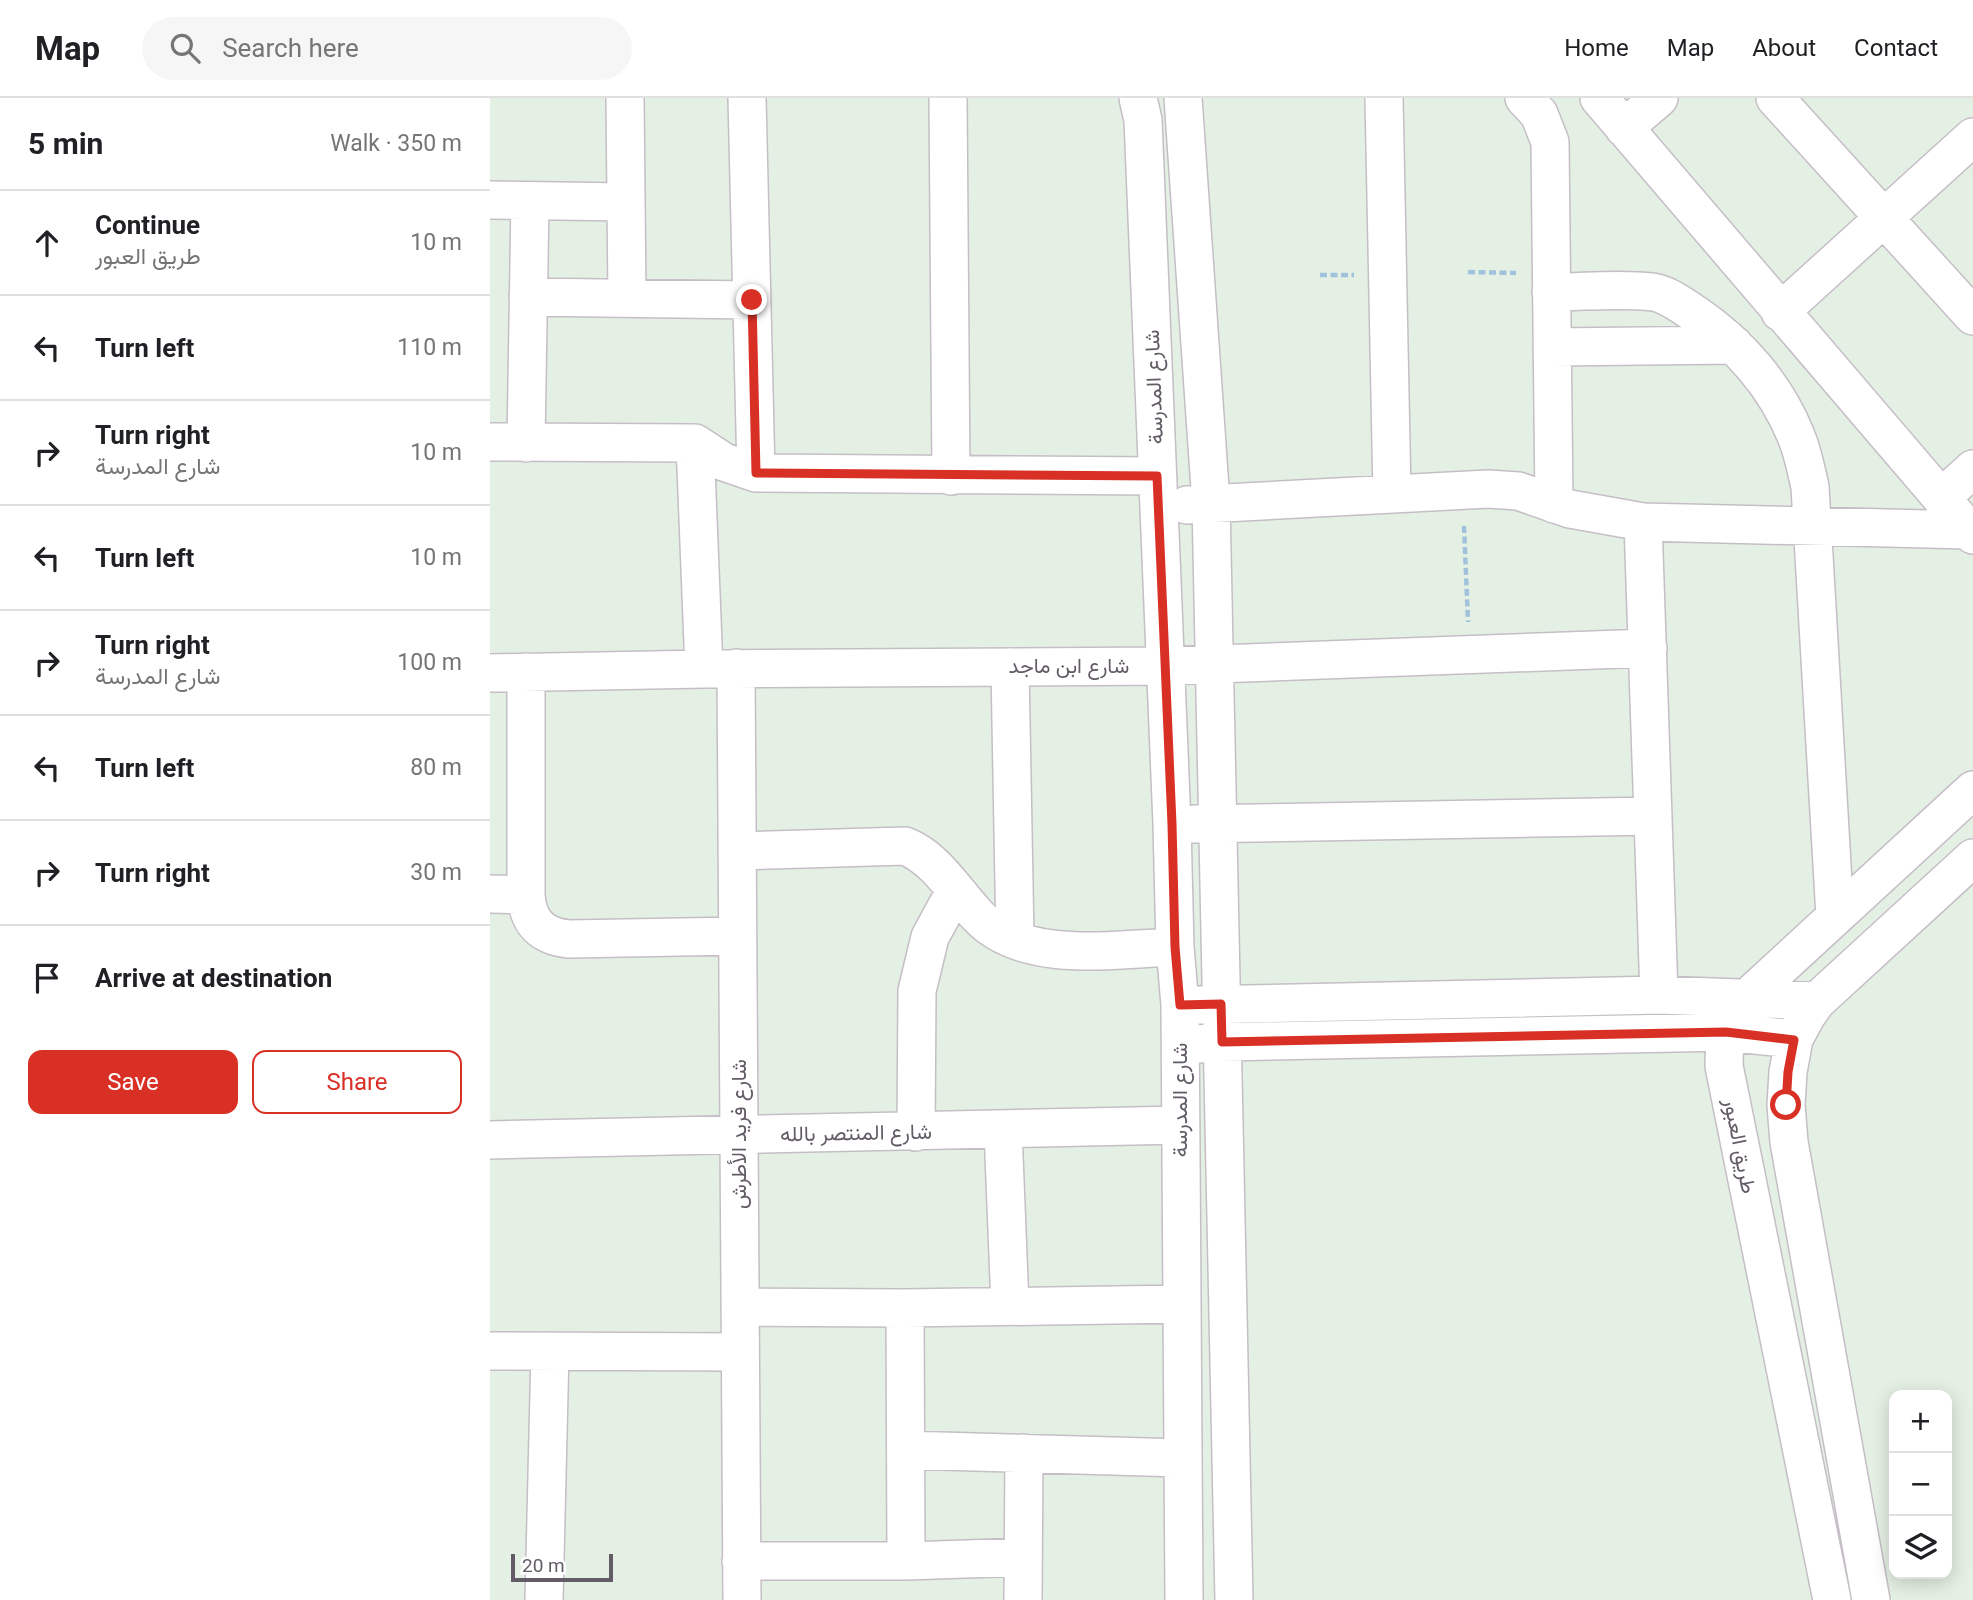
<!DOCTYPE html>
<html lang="en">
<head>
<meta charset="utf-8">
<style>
	body { margin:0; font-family:Roboto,Vazirmatn,sans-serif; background:#f6f6f6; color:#202124 }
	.controls { position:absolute; right:21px; bottom:21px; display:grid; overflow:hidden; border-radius:14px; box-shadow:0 4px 18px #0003 }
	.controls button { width:63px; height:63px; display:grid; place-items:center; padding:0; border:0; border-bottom:2px solid #e0e0e0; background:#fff; color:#202124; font:35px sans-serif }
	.scale { position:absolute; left:21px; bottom:18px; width:102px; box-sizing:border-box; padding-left:7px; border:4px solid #635c66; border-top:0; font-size:19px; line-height:24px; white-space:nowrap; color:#635c66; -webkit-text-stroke:5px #fff; paint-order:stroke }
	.stop { position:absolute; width:21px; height:21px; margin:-16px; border:5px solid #d93025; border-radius:50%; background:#fff }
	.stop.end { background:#d93025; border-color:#fff; box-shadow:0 2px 7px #0008 }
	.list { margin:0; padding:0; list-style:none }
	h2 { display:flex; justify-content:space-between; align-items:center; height:91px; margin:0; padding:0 28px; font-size:30px }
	h2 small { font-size:23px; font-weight:400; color:#757577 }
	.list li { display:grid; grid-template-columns:46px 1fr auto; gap:21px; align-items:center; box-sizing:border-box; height:105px; padding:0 28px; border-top:2px solid #e0e0e0 }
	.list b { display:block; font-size:26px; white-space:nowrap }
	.list p { margin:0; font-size:23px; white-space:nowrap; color:#757577 }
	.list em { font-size:23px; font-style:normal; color:#757577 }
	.actions { display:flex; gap:14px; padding:21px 28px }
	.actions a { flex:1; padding:16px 0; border:2px solid #d93025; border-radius:14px; text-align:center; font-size:24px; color:#d93025 }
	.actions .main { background:#d93025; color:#fff }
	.icon { flex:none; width:38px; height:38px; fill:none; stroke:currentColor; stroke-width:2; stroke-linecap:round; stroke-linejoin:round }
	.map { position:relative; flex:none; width:1483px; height:1502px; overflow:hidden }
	header { display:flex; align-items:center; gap:42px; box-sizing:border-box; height:98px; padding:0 35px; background:#fff; border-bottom:2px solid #e0e0e0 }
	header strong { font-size:33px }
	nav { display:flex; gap:38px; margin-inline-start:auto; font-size:24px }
	.search { width:490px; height:63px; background:#f6f6f6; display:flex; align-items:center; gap:18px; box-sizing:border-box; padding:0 24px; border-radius:38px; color:#757577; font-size:26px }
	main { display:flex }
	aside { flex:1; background:#fff }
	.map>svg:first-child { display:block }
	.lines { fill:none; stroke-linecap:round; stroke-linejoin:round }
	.minor-casing { stroke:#c5bec6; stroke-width:40 }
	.path { stroke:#a1c2dc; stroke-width:4.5; stroke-dasharray:7 3.5; stroke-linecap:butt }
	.minor { stroke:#fff; stroke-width:37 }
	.route { stroke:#d93025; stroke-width:9 }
	.labels { text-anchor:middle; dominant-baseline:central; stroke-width:5; stroke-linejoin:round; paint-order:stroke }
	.street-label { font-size:21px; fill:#635c66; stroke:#fff }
</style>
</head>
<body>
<header>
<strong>Map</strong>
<div class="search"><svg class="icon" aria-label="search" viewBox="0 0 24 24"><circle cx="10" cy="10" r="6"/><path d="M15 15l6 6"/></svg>Search here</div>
<nav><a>Home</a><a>Map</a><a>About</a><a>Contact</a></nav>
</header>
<main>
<aside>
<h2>5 min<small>Walk · 350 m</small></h2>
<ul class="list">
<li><svg class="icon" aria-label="ahead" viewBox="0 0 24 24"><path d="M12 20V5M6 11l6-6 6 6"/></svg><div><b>Continue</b><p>طريق العبور</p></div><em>10 m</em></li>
<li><svg class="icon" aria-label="left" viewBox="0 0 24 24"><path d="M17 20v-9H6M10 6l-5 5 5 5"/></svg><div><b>Turn left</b></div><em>110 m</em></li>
<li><svg class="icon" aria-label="right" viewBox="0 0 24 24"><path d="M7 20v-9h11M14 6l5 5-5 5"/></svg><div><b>Turn right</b><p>شارع المدرسة</p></div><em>10 m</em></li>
<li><svg class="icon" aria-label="left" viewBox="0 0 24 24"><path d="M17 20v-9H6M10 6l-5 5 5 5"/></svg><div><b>Turn left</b></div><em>10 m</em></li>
<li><svg class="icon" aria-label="right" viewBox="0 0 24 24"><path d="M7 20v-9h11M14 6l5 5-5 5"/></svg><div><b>Turn right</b><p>شارع المدرسة</p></div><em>100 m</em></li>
<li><svg class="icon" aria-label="left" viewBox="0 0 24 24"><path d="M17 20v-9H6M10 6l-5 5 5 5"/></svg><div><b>Turn left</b></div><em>80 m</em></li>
<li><svg class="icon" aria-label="right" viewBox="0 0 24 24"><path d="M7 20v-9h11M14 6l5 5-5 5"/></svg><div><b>Turn right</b></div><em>30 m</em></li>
<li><svg class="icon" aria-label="arrive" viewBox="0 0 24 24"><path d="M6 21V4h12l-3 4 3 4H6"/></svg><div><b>Arrive at destination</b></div></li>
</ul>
<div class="actions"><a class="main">Save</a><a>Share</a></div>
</aside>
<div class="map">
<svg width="1483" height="1502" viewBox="0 0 1483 1502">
	<rect width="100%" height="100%" fill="#e5f0e4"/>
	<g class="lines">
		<g class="minor-casing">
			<path id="minor" d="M135,0L137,200
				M257,0L266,375
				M458,0L461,378
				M648,0L653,22L682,726L685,849L690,907L694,1502
				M693,0L721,405L744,1502
				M894,0L902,396
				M1034,0L1049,16L1060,44L1064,406
				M1109,0L1483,437
				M1285,0L1483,218
				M1134,30L1169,0
				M0,102L136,104
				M1061,194C1094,194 1130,190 1163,194C1177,196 1193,208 1205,216C1249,246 1286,288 1306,338C1313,354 1316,372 1320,389L1345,818
				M38,199L262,202
				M1290,214L1483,39
				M1062,249L1244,247
				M0,344L205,345L234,364L266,375L667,378
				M36,345L40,103
				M205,345L214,571
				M1451,400L1483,371
				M697,407L998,391L1028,393L1080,411L1153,424L1478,432
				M1153,424L1169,897
				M520,569L525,842
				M246,570L252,1502
				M36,574V797C38,824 51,838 79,841L247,838
				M0,575L214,571L675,568L1158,550
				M704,726L1163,718
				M247,753L415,748C446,760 465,794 488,818C534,867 624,851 685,849
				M0,796L36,797
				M708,907L1169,897L1327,903
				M708,946L732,944L1236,934L1304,941
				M513,1032L520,1208
				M426,1034L427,893L440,839L465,793
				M0,1042L690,1027
				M250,1209L415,1210L691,1206
				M415,1210L416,1463
				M0,1253L250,1254
				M416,1352L692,1360
				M251,1463H416L533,1459
				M54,1502L60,1253
				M533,1502L534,1355
				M1342,1502L1234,968C1234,938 1238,925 1257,900L1483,692
				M1381,1502L1299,1044L1296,1007L1298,974L1304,941L1317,917L1327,903L1483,760"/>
		</g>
		<path class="path" d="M978,174L1026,175
			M830,177H864
			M974,428L978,524"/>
		<use href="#minor" class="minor"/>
	</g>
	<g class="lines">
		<path class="route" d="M262,202L266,375L667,378L682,726L685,849L690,907L731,906L732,944L1236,934L1304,942L1298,974L1296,1007"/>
	</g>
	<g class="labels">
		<g class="street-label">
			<text transform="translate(664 289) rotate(-92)">شارع المدرسة</text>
			<text x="579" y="568">شارع ابن ماجد</text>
			<text transform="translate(690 1002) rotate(-90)">شارع المدرسة</text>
			<text transform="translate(366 1035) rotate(-1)">شارع المنتصر بالله</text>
			<text transform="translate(249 1036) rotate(-90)">شارع فريد الأطرش</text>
			<text transform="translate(1250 1048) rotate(79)">طريق العبور</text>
		</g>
	</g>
</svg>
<div class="controls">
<button>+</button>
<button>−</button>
<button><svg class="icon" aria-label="layers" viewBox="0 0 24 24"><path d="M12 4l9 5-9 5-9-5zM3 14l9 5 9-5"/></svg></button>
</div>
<div class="scale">20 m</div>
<div class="stop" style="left:1296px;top:1007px"></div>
<div class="stop end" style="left:262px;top:202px"></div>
</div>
</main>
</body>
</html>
